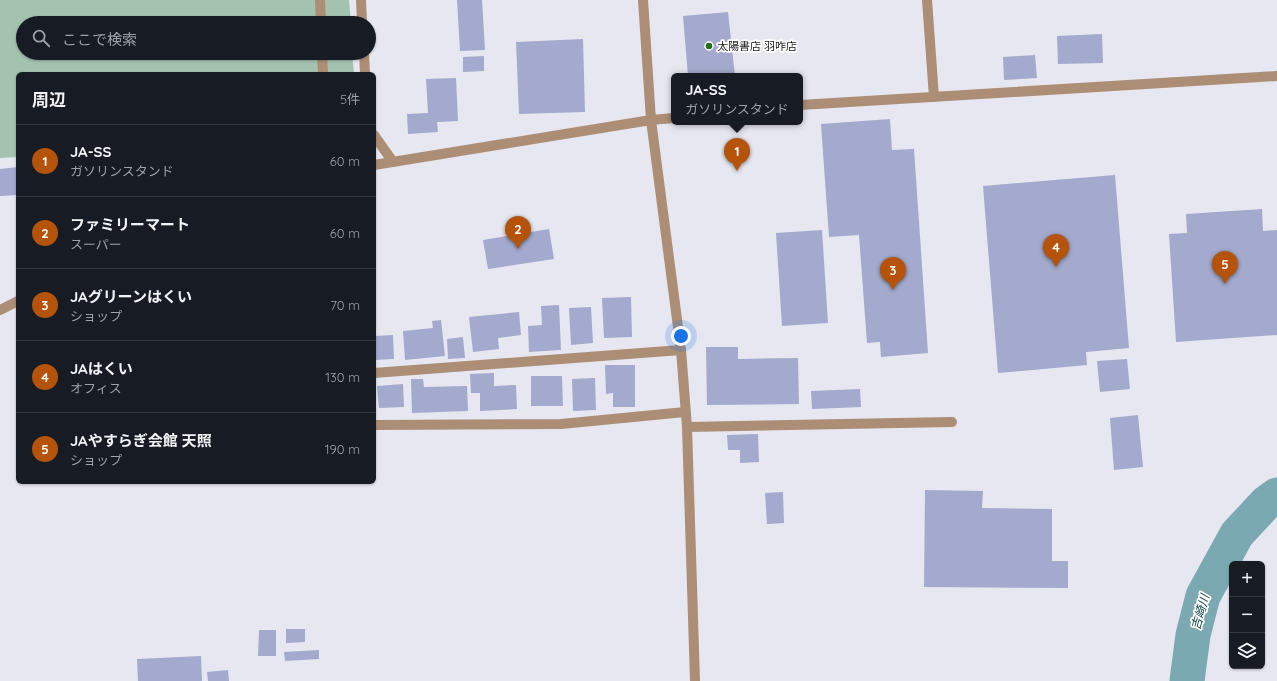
<!DOCTYPE html>
<html lang="ja">
<head>
<meta charset="utf-8">
<style>
	body { margin:0; font-family:Quicksand,"Noto Sans JP",sans-serif; background:#20242c; color:#f1f3f6 }
	.controls { position:absolute; right:12px; bottom:12px; display:grid; overflow:hidden; border-radius:6px; box-shadow:0 1px 3px #0004 }
	.controls button { width:36px; height:36px; display:grid; place-items:center; padding:0; border:0; border-bottom:1px solid #363941; background:#171b24; color:#f1f3f6; font:20px sans-serif }
	.you { position:absolute; left:681px; top:336px; width:14px; height:14px; margin:-10px; border:3px solid #fff; border-radius:50%; background:#1a73e8; box-shadow:0 0 0 6px #1a73e833 }
	.badge { display:grid; place-items:center; width:26px; height:26px; border-radius:50%; background:#b45309; color:#fff; font-size:13px; font-weight:700 }
	.pin { position:absolute; translate:-50% -33px; filter:drop-shadow(0 1px 2px #0008) }
	.pin::after { content:''; position:absolute; top:21px; width:14px; height:12px; background:inherit; clip-path:polygon(0 0,100% 0,50% 100%) }
	.popup { position:absolute; left:671px; top:73px; width:132px; height:52px; box-sizing:border-box; display:grid; place-content:center; border-radius:6px; background:#171b24; filter:drop-shadow(0 1px 3px #0005); font-size:13px; white-space:nowrap; color:#9ea1a6 }
	.popup b { font-size:15px; color:#f1f3f6 }
	.popup::after { content:''; position:absolute; left:50%; top:100%; margin-left:-8px; border:8px solid transparent; border-top-color:#171b24 }
	.list { margin:0; padding:0; list-style:none }
	h2 { display:flex; justify-content:space-between; align-items:center; height:52px; margin:0; padding:0 16px; font-size:17px }
	h2 small { font-size:13px; font-weight:400; color:#9ea1a6 }
	.list li { display:grid; grid-template-columns:26px 1fr auto; gap:12px; align-items:center; box-sizing:border-box; height:72px; padding:0 16px; border-top:1px solid #363941 }
	.list b { display:block; font-size:15px; white-space:nowrap }
	.list p { margin:0; font-size:13px; white-space:nowrap; color:#9ea1a6 }
	.list em { font-size:13px; font-style:normal; color:#9ea1a6 }
	.icon { flex:none; width:22px; height:22px; fill:none; stroke:currentColor; stroke-width:2; stroke-linecap:round; stroke-linejoin:round }
	.map { position:relative; flex:none; width:1277px; height:681px; overflow:hidden }
	.search { position:absolute; background:#171b24; box-shadow:0 1px 3px #0004; left:16px; top:16px; width:360px; height:44px; display:flex; align-items:center; gap:10px; box-sizing:border-box; padding:0 14px; border-radius:22px; color:#9ea1a6; font-size:15px }
	.panel { position:absolute; background:#171b24; box-shadow:0 1px 3px #0004; left:16px; top:72px; width:360px; height:412px; border-radius:6px }
	.map>svg:first-child { display:block }
	.green { fill:#a3c2b0 }
	.lines { fill:none; stroke-linecap:round; stroke-linejoin:round }
	.river { stroke:#7aa9b1; stroke-width:35 }
	.building { fill:#a3aacd }
	.service { stroke:#ac8e76; stroke-width:10 }
	.minor { stroke:#ac8e76; stroke-width:10 }
	.tertiary { stroke:#ac8e76; stroke-width:10 }
	.poi-dot { fill:#207017; stroke:#fff; stroke-width:1.5 }
	.labels { text-anchor:middle; dominant-baseline:central; stroke-width:3.5; stroke-linejoin:round; paint-order:stroke }
	.poi-label { font-size:11px; fill:#202023; stroke:#fff; text-anchor:start }
	.water-label { font-size:12px; font-style:italic; fill:#154248; stroke:#fff }
</style>
</head>
<body>
<div class="map">
<svg width="1277" height="681" viewBox="0 0 1277 681">
	<rect width="100%" height="100%" fill="#e6e7f0"/>
	<path class="green" d="M0,0H349L351,23H23V53H352L354,74H18V157L0,158Z"/>
	<g class="lines">
		<path class="river" d="M1187,681L1193,635L1203,596L1237,534L1266,503L1277,495"/>
	</g>
	<path class="building" d="M457,0H482L485,50L460,51Z
		M728,12L735,76H688L683,16Z
		M1102,34L1103,63L1058,64L1057,36Z
		M583,39L585,112L519,114L516,42Z
		M1035,55L1037,78L1004,80L1003,57Z
		M484,56V71L463,72V57Z
		M456,78L458,121L437,122L438,132L408,134L407,114L428,113L426,79Z
		M890,119L892,150L914,149L928,353L881,357L880,342L867,343L859,235L829,237L821,124Z
		M18,167V195L0,196V169Z
		M1115,175L1129,348L1086,352L1087,365L998,373L983,186Z
		M1262,209L1263,231L1277,230V335L1176,342L1169,234L1187,233L1186,214Z
		M549,229L554,259L488,269L483,240Z
		M822,230L828,323L782,326L776,233Z
		M631,297L632,337L604,338L602,298Z
		M559,305L561,350L529,352L528,326L542,325L541,306Z
		M591,307L593,343L571,345L569,308Z
		M519,312L521,335L498,338L499,349L473,352L469,317Z
		M441,320L445,356L405,360L403,331L433,328L432,321Z
		M393,335L394,359L374,360V336Z
		M463,337L465,358L448,359L447,339Z
		M706,347H738V359L798,358L799,404L707,405Z
		M1127,359L1130,389L1100,392L1097,361Z
		M605,365H635V407H613V393L606,394Z
		M494,373V386L516,385L517,409L480,411V393H471L470,374Z
		M531,376H562L563,406H531Z
		M595,378L596,410L573,411L572,379Z
		M411,379H423L424,387L467,386L468,411L412,413Z
		M403,384L404,407L379,408L377,386Z
		M860,389L861,407L812,409L811,391Z
		M1138,415L1143,467L1114,470L1110,418Z
		M758,434L759,462L740,463V450H728L727,435Z
		M925,490L983,491L982,508L1052,509V561H1068V588L924,587Z
		M783,492L784,523L767,524L765,493Z
		M286,629H305V642L286,643Z
		M259,630H276V656H258Z
		M319,650V659L285,661L284,652Z
		M201,656L202,681H138L137,659Z
		M228,670L229,681H208L207,672Z"/>
	<g class="lines">
		<path class="service" d="M320,0L321,23
			M322,53L323,74"/>
		<path class="minor" d="M361,0L362,23
			M927,0L934,97
			M364,53L365,74
			M374,135L393,162
			M374,373L681,350
			M374,425L561,424L685,412
			M687,427L952,422"/>
		<path class="tertiary" d="M643,0L651,120L681,350L687,427L695,681
			M800,105L1277,76
			M374,165L651,120L674,118
			M0,310L18,301"/>
	</g>
	<circle class="poi-dot" cx="709" cy="46" r="4"/>
	<g class="labels">
		<g class="poi-label">
			<text x="717" y="46">太陽書店 羽咋店</text>
		</g>
		<g class="water-label">
			<text transform="translate(1200 612) rotate(-74)">吉崎川</text>
		</g>
	</g>
</svg>
<div class="controls">
<button>+</button>
<button>−</button>
<button><svg class="icon" aria-label="layers" viewBox="0 0 24 24"><path d="M12 4l9 5-9 5-9-5zM3 14l9 5 9-5"/></svg></button>
</div>
<div class="you"></div>
<div class="pin badge" style="left:737px;top:171px">1</div>
<div class="popup"><b>JA-SS</b>ガソリンスタンド</div>
<div class="pin badge" style="left:518px;top:249px">2</div>
<div class="pin badge" style="left:893px;top:290px">3</div>
<div class="pin badge" style="left:1056px;top:267px">4</div>
<div class="pin badge" style="left:1225px;top:284px">5</div>
<div class="search"><svg class="icon" aria-label="search" viewBox="0 0 24 24"><circle cx="10" cy="10" r="6"/><path d="M15 15l6 6"/></svg>ここで検索</div>
<section class="panel">
<h2>周辺<small>5件</small></h2>
<ul class="list">
<li><span class="badge">1</span><div><b>JA-SS</b><p>ガソリンスタンド</p></div><em>60 m</em></li>
<li><span class="badge">2</span><div><b>ファミリーマート</b><p>スーパー</p></div><em>60 m</em></li>
<li><span class="badge">3</span><div><b>JAグリーンはくい</b><p>ショップ</p></div><em>70 m</em></li>
<li><span class="badge">4</span><div><b>JAはくい</b><p>オフィス</p></div><em>130 m</em></li>
<li><span class="badge">5</span><div><b>JAやすらぎ会館 天照</b><p>ショップ</p></div><em>190 m</em></li>
</ul>
</section>
</div>
</body>
</html>
